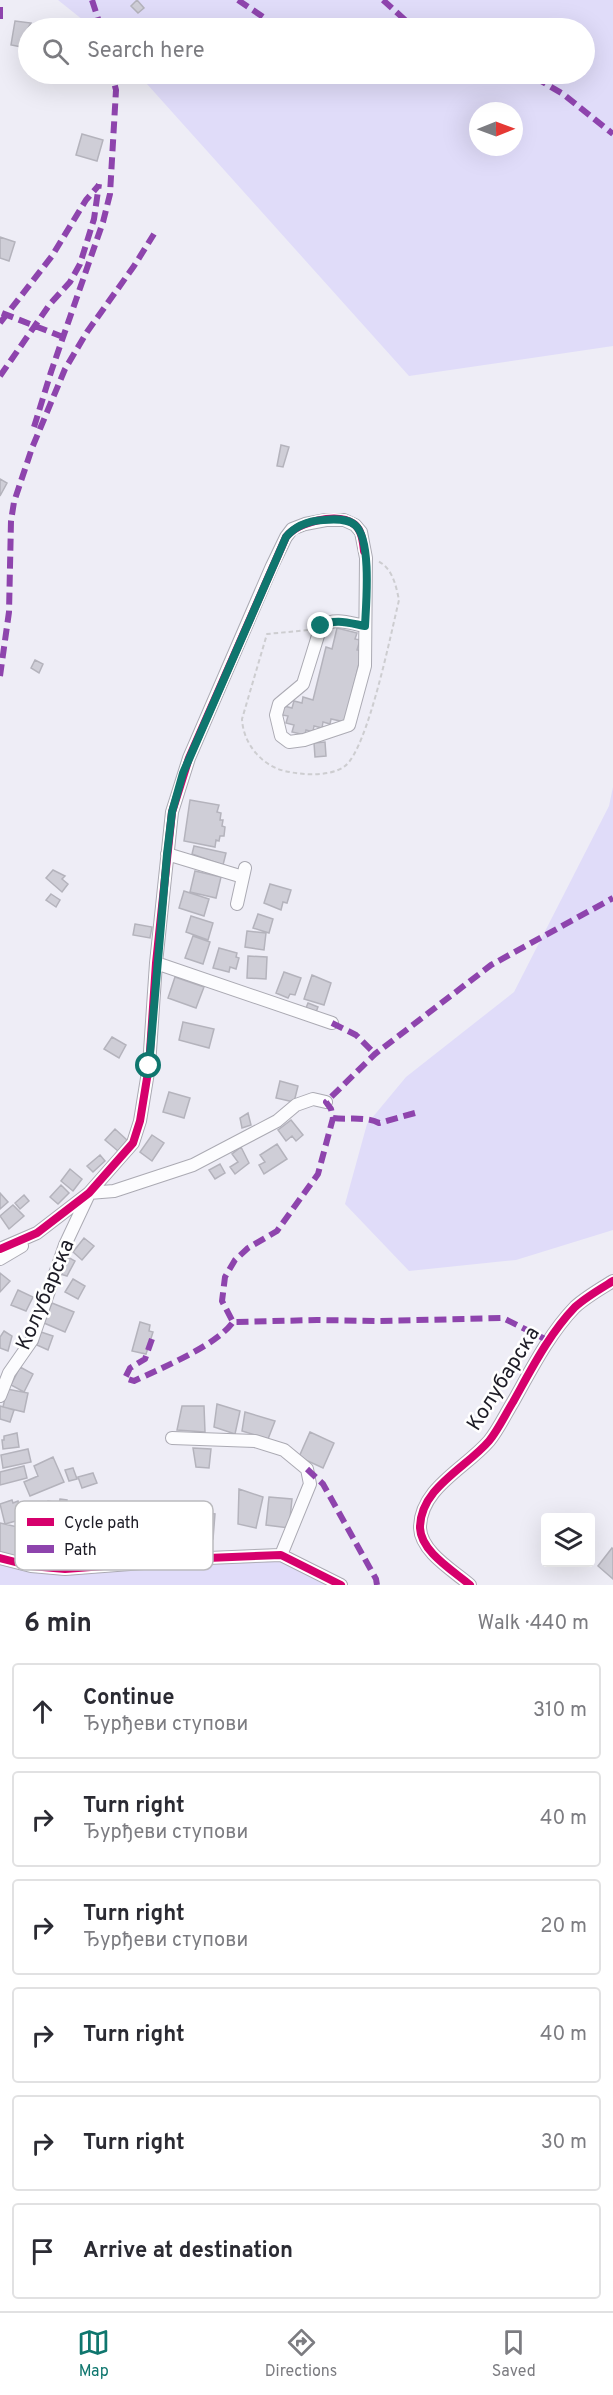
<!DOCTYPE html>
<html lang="en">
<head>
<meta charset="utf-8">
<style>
	body { margin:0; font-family:Overpass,sans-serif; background:#f7f7f7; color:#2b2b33 }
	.controls { position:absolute; right:18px; bottom:18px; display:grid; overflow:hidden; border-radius:6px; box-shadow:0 6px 24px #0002 }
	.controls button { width:54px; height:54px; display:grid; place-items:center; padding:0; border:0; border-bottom:2px solid #e1e1e2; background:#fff; color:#2b2b33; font:30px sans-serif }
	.compass { position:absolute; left:469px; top:102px; width:54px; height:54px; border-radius:50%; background:#fff; box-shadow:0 6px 24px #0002; rotate:89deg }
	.stop { position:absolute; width:18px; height:18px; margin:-14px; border:4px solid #0f766e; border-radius:50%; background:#fff }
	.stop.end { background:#0f766e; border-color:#fff; box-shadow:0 2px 6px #0008 }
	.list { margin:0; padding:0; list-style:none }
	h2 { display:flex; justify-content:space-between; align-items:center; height:78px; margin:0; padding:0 24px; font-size:26px }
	h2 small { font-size:20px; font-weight:400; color:#7c7c81 }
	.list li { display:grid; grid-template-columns:39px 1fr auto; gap:18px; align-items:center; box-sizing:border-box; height:96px; margin:0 12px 12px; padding:0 12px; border:2px solid #e1e1e2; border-radius:6px }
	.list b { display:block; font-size:22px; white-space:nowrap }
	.list p { margin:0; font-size:20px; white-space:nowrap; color:#7c7c81 }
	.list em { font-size:20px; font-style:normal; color:#7c7c81 }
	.icon { flex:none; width:33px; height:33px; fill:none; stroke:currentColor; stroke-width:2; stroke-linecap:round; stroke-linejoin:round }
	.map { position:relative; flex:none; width:613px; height:1585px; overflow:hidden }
	.search { position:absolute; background:#fff; box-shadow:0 6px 24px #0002; left:18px; right:18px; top:18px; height:66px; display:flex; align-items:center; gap:15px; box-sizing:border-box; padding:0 21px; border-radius:33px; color:#7c7c81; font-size:22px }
	.sheet { height:726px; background:#fff }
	nav { display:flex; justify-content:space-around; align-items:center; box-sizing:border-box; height:84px; border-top:2px solid #e1e1e2; background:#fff; font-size:16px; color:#7c7c81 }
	nav a { display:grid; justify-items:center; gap:3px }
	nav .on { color:#0f766e }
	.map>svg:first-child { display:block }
	.green { fill:#e0dcf9; fill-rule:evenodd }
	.building { fill:#cfced7; stroke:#b4b3bc; stroke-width:1.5 }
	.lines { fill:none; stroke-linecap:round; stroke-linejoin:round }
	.minor-casing { stroke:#abaab3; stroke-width:14 }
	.path { stroke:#cdcdd0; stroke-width:2; stroke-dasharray:4.5 3; stroke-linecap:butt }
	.minor { stroke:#fcfcfe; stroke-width:12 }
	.quiet { stroke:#8e44ad; stroke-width:6; stroke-dasharray:12 6; stroke-linecap:butt }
	.cycleway-casing { stroke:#fff; stroke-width:11 }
	.cycleway { stroke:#d6006c; stroke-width:8 }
	.route { stroke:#0f766e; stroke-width:8 }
	.labels { text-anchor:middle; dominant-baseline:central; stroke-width:5; stroke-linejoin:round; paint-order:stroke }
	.street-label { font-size:21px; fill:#1d1c26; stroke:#fff }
	.key { fill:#fff; stroke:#bbbbbe; stroke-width:1.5 }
	.key-label { font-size:16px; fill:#1d1c26 }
</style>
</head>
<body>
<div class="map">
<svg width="613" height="1585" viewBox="0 0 613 1585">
	<rect width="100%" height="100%" fill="#eeedf6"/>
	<path class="green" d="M58,0H613V346L409,376L138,74H584V28H93ZM478,111H514V147H478Z
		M613,787V1230L516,1260L409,1271L345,1204L367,1124L406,1077L514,992L609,806Z
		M281,1555L341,1585H0V1561L31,1566Z"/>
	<path class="building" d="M137,0L144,8L138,13L131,6Z
		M15,21L31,23L28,28L27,48L11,45Z
		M82,134L103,140L97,161L76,155Z
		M0,237L15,242L9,261L0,258Z
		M281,445L289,447L283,467L277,466Z
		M0,479L7,483L0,496Z
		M337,628L357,633L355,639L360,640L357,650L362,651L345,722L331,719L330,724L323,722L322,728L314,726L313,732L306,730L305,735L292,732L294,725L286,723L288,716L282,715L284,706L292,708L294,701L302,703L303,697L313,700L326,647L332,649Z
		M35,660L43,664L39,673L31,668Z
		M325,742L326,756L315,757L314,743Z
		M190,800L219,805L217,812L221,813L220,820H223L222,826L225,827L224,836H220L219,841L216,840L215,847L184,841Z
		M194,846L226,853L223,865L192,854Z
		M53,870L65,876L62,879L68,884L62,892L46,878Z
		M195,871L221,877L216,898L190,892Z
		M270,884L291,890L287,903L283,902L281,910L264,903Z
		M184,891L209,899L204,916L179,908Z
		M51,894L60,900L56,907L46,900Z
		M258,914L273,919L269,933L253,928Z
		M191,916L213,923L208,940L186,932Z
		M135,924L152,927L150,938L133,935Z
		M247,931L266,933L264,950L245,947Z
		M193,936L210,942L203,964L185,958Z
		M219,948L237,953L236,957L239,958L236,969L230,967L229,972L213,968Z
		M248,956L267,957L266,979L247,978Z
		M284,972L301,978L295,995L290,994L288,998L276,993Z
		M312,975L331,983L324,1005L304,999Z
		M175,977L204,987L196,1008L168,998Z
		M308,1003L318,1007L316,1012L306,1008Z
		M183,1022L214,1029L209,1048L179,1040Z
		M112,1037L126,1045L119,1058L104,1049Z
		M280,1081L298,1086L294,1102L276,1098Z
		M169,1092L190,1098L184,1118L163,1112Z
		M248,1113L251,1125L242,1128L240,1118Z
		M291,1120L303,1135L296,1141L292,1136L286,1141L278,1130Z
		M115,1129L127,1140L118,1151L105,1140Z
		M152,1135L164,1143L152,1161L140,1152Z
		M277,1144L287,1159L264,1174L259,1165L265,1162L260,1155Z
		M241,1147L249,1163L235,1174L230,1167L238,1162L232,1154Z
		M100,1155L105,1161L93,1172L87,1166Z
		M220,1164L225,1173L215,1179L209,1170Z
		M70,1169L82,1179L73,1191L61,1181Z
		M61,1185L69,1193L58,1204L50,1197Z
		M0,1193L8,1202L0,1209Z
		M24,1195L29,1201L20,1209L15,1203Z
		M13,1205L24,1216L9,1229L0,1216Z
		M84,1238L94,1246L82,1260L73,1252Z
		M64,1255L75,1261L67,1276L60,1274Z
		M0,1273L10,1281L0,1292Z
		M73,1279L85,1286L78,1299L65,1292Z
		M18,1290L33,1297L26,1311L11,1305Z
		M52,1303L74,1312L65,1332L44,1323Z
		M140,1322L150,1325L149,1331L153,1332L146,1354L132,1351Z
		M4,1331L12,1336L8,1351L0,1348V1337Z
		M41,1332L53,1336L48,1350L37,1345Z
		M20,1367L33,1374L24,1392L11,1385Z
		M7,1389L28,1393L24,1412L3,1407Z
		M217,1404L240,1411L235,1434L214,1427Z
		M0,1406L14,1410L10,1422L0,1419Z
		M182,1406H204L205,1432L177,1430Z
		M245,1412L275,1421L268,1439L242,1431Z
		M310,1432L334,1443L323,1468L299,1457Z
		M17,1433L19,1447L3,1449L2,1440H4V1436Z
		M193,1448L211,1449L209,1468L196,1467Z
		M28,1449L31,1462L3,1468L1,1455Z
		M53,1457L64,1482L30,1496L24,1482L38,1476L34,1466Z
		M24,1466L27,1478L0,1485V1472Z
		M73,1468L77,1479L69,1481L65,1470Z
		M93,1473L97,1483L82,1488L78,1477Z
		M239,1489L263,1497L256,1528L238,1524Z
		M269,1497L292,1499L289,1528L266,1525Z
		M60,1499L67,1500L66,1520L45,1516L48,1501L54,1502L52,1510L58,1511Z
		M12,1500L13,1503L18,1501L23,1519L5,1524L0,1504Z
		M195,1511L215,1514L213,1539L197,1540Z
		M0,1523L22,1528L15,1557L0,1552Z
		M612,1548L613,1549V1579L598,1566Z"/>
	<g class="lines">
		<g class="minor-casing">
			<path id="minor" d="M167,854L243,877
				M237,904L245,868
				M156,963L332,1023
				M89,1193L114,1191L193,1165L277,1121L296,1105L313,1099L326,1102
				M0,1249L37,1233L89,1193L133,1143L140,1121L149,1066L156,963L172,812L189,758L272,566L286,537L292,529L305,524L326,520H344L355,525L361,532L366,558L365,666L349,725L304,740L289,742L281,736L276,715L279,704L303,684L321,626C335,617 349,623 365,626
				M0,1259L22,1246
				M0,1396L9,1373L32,1340L65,1245L89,1194
				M172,1438L255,1441L284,1450L307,1469L310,1484L281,1555
				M0,1558L31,1566L65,1569L208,1558L281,1555L341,1585
				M470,1585C454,1571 421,1552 420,1528C420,1488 466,1468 489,1441C498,1430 505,1415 513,1402C531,1370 549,1334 575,1307C586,1297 600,1289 613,1281"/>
		</g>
		<path class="path" d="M308,630L267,634L242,719C243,741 258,761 278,769C295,775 330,778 345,766C368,748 391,633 399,600C396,586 393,569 378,561"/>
		<use href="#minor" class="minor"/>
		<path class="quiet" d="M92,0L101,28
			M238,0L266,19
			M383,0L414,28
			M0,7V24
			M499,74L541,81L563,94L613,134
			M2,313L63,337
			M0,323L52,256L86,200L99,185
			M0,376L50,304L70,282L80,264L94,219L99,184
			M34,427L51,372L103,222L110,194L116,90L112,74
			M0,676L9,612L11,521L14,502L32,448L65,369L87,332L134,266L154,234
			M332,1023L356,1035L375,1054
			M333,1118C348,1120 366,1116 379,1123L415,1113
			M152,1339L145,1359L130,1368L125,1378L134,1381C161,1368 216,1346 233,1322
			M549,1341L503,1318L380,1321L317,1320L233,1322L222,1301L225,1277L235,1260L248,1248L277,1231L318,1174L333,1118L331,1109L326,1102L375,1054L491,965L613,898
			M307,1469L323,1484L376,1579L377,1585"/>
		<g class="cycleway-casing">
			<path id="cycleway" d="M0,1249L37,1233L89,1193L133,1143L140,1121L149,1066L156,963L172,812L189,758L286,537C298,522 337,512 354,524C362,530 363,542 364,551
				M0,1558L31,1566L65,1569L208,1558L281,1555L341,1585
				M470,1585C454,1571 421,1552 420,1528C420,1488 466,1468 489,1441C498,1430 505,1415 513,1402C531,1370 549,1334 575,1307C586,1297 600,1289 613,1281"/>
		</g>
		<use href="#cycleway" class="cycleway"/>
	</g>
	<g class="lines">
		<path class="route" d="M149,1066L167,854L172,812L183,773L286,537C295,526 309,521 323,520C333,519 347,518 355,525C372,539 366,605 365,626C349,623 335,618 321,626"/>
	</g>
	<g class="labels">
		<g class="street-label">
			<text transform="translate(46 1295) rotate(-67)">Колубарска</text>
			<text transform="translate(504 1379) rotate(-58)">Колубарска</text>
		</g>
	</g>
	<rect x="15" y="1501" width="198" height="69" rx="9" class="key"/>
	<rect x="27" y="1518" width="27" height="8" fill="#d6006c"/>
	<rect x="27" y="1545" width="27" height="8" fill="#8e44ad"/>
	<g class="key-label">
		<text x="64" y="1528">Cycle path</text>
		<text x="64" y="1555">Path</text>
	</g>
</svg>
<div class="controls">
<button><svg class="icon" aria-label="layers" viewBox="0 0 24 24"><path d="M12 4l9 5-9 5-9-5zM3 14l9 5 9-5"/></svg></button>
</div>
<svg class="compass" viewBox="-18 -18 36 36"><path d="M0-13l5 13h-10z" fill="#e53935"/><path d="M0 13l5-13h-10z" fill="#7c7c81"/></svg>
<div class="stop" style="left:149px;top:1066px"></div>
<div class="stop end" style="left:321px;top:626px"></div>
<div class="search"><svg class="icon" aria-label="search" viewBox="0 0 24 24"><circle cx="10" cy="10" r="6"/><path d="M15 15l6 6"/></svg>Search here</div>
</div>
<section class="sheet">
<h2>6 min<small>Walk · 440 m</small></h2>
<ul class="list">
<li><svg class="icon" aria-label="ahead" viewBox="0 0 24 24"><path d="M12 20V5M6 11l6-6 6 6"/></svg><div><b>Continue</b><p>Ђурђеви ступови</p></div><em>310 m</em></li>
<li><svg class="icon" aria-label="right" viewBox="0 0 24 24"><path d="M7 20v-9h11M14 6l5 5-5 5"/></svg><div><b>Turn right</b><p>Ђурђеви ступови</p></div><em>40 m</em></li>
<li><svg class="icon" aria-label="right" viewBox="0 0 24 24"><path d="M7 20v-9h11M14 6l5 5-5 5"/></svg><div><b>Turn right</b><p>Ђурђеви ступови</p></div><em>20 m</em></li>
<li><svg class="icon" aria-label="right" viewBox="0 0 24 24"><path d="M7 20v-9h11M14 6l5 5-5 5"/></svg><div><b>Turn right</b></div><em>40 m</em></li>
<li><svg class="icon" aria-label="right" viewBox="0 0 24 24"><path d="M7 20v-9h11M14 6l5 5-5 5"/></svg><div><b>Turn right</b></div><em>30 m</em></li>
<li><svg class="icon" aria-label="arrive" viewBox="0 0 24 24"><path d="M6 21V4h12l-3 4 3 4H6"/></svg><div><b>Arrive at destination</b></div></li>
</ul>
</section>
<nav>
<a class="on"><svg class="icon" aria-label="map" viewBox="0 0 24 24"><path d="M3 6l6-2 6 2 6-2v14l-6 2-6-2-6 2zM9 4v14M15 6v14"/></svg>Map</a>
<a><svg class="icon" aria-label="directions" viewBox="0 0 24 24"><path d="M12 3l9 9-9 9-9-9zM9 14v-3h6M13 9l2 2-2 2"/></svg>Directions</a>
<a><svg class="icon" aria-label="saved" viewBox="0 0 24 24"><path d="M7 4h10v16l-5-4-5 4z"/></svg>Saved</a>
</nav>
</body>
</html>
